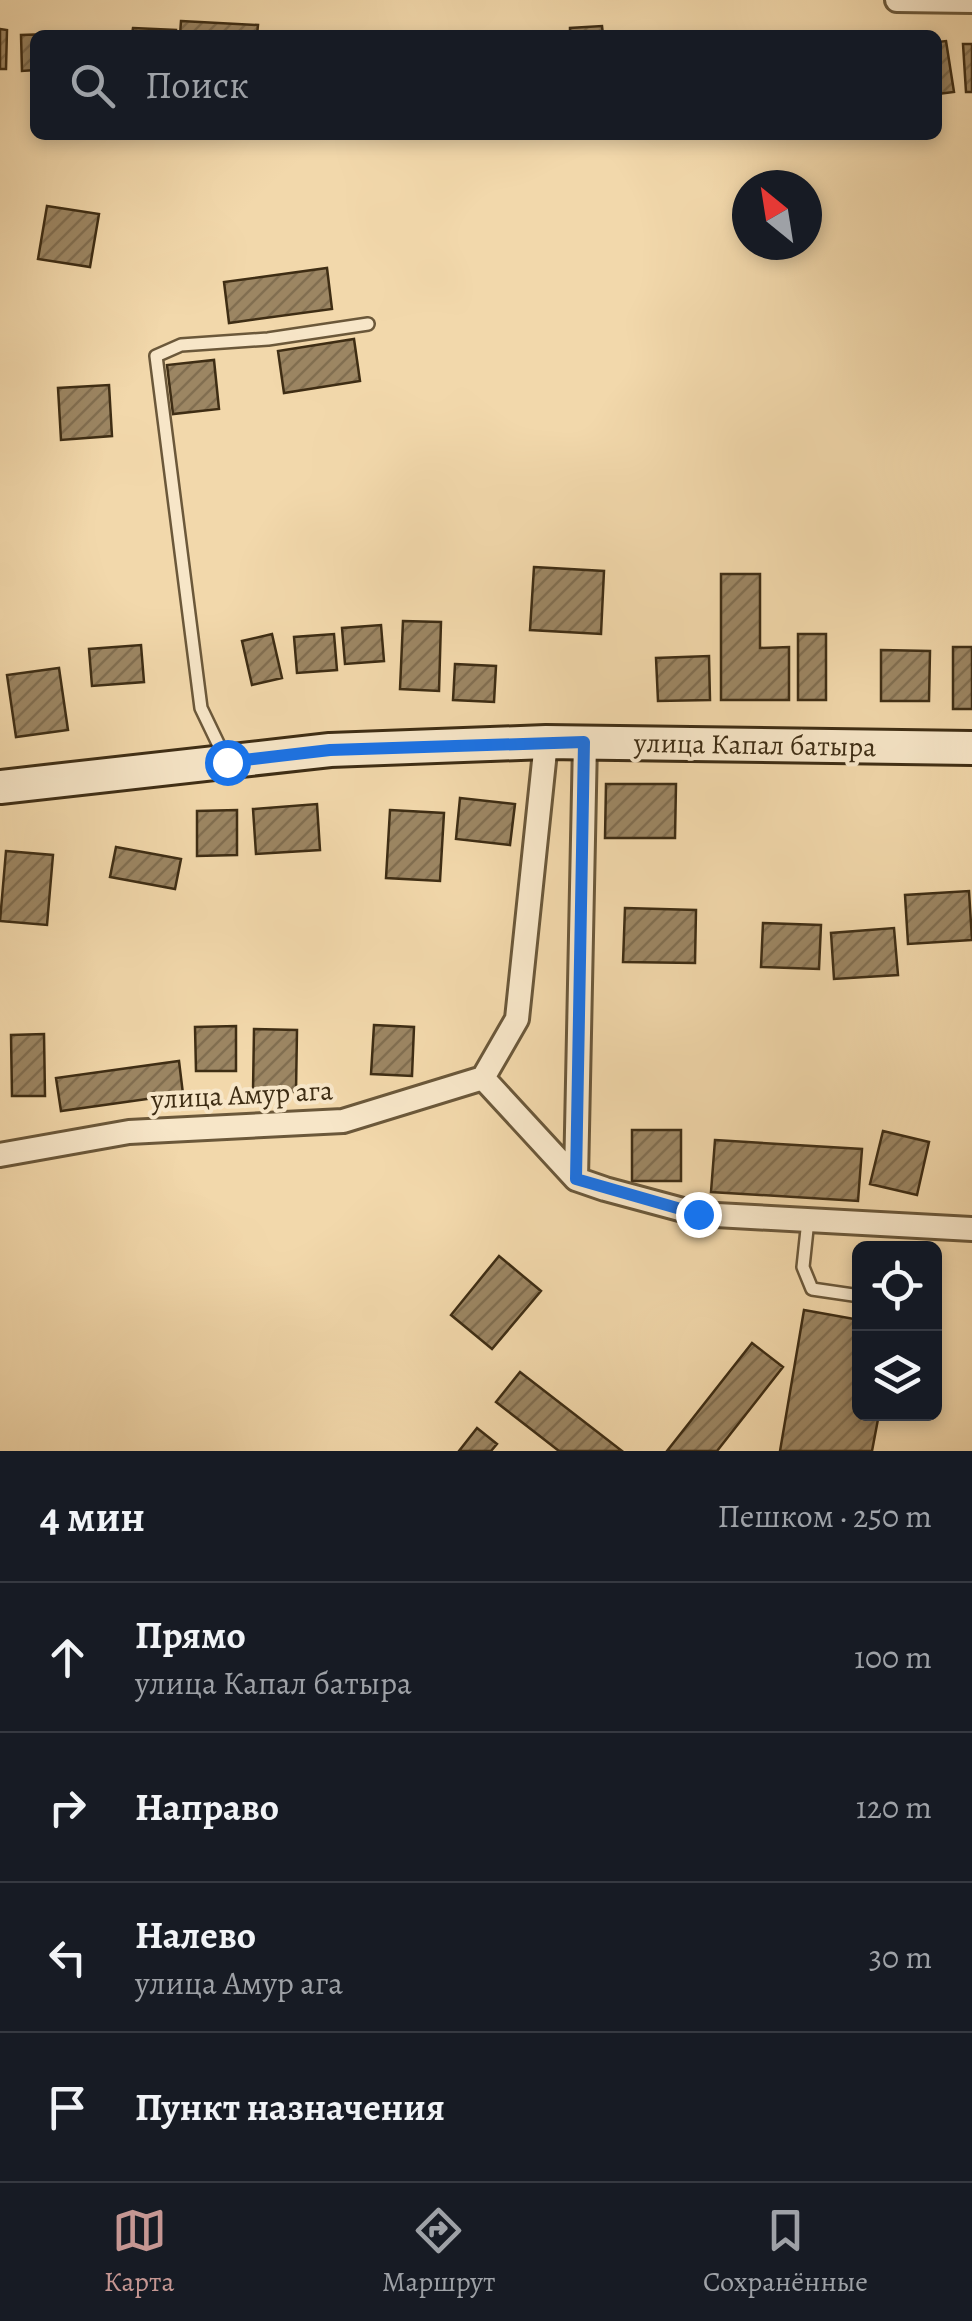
<!DOCTYPE html>
<html lang="ru">
<head>
<meta charset="utf-8">
<style>
	body { margin:0; font-family:Alegreya,serif; background:#242831; color:#f1f3f6 }
	.controls { position:absolute; right:30px; bottom:30px; display:grid; overflow:hidden; border-radius:15px; box-shadow:0 5px 15px #0003 }
	.controls button { width:90px; height:90px; display:grid; place-items:center; padding:0; border:0; border-bottom:2px solid #363941; background:#171b24; color:#f1f3f6; font:50px sans-serif }
	.compass { position:absolute; left:732px; top:170px; width:90px; height:90px; border-radius:50%; background:#171b24; box-shadow:0 5px 15px #0003; rotate:330deg }
	.stop { position:absolute; width:30px; height:30px; margin:-22px; border:8px solid #1a73e8; border-radius:50%; background:#fff }
	.stop.end { background:#1a73e8; border-color:#fff; box-shadow:0 2px 10px #0008 }
	.list { margin:0; padding:0; list-style:none }
	h2 { display:flex; justify-content:space-between; align-items:center; height:130px; margin:0; padding:0 40px; font-size:42px }
	h2 small { font-size:32px; font-weight:400; color:#9ea1a6 }
	.list li { display:grid; grid-template-columns:65px 1fr auto; gap:30px; align-items:center; box-sizing:border-box; height:150px; padding:0 40px; border-top:2px solid #363941 }
	.list b { display:block; font-size:38px; white-space:nowrap }
	.list p { margin:0; font-size:32px; white-space:nowrap; color:#9ea1a6 }
	.list em { font-size:32px; font-style:normal; color:#9ea1a6 }
	.icon { flex:none; width:55px; height:55px; fill:none; stroke:currentColor; stroke-width:2; stroke-linecap:round; stroke-linejoin:round }
	.map { position:relative; flex:none; width:972px; height:1451px; overflow:hidden }
	.search { position:absolute; background:#171b24; box-shadow:0 5px 15px #0003; left:30px; right:30px; top:30px; height:110px; display:flex; align-items:center; gap:25px; box-sizing:border-box; padding:0 35px; border-radius:15px; color:#9ea1a6; font-size:38px }
	.sheet { height:730px; background:#171b24 }
	nav { display:flex; justify-content:space-around; align-items:center; box-sizing:border-box; height:140px; border-top:2px solid #363941; background:#171b24; font-size:28px; color:#9ea1a6 }
	nav a { display:grid; justify-items:center; gap:5px }
	nav .on { color:#c59692 }
	.map>svg:first-child { display:block }
	.building { fill:url(#building-hatch); stroke:#3e2d14; stroke-width:2.5 }
	.lines { fill:none; stroke-linecap:round; stroke-linejoin:round }
	.lane-casing { stroke:#6b583a; stroke-width:16 }
	.street-casing { stroke:#6b583a; stroke-width:28 }
	.secondary-casing { stroke:#3e2d14; stroke-width:38 }
	.lane { stroke:#f7e6c8; stroke-width:11 }
	.street { stroke:#f7e6c8; stroke-width:22 }
	.secondary { stroke:#f7e6c8; stroke-width:32 }
	.route { stroke:#1a73e8; stroke-width:12 }
	.labels { text-anchor:middle; dominant-baseline:central; stroke-width:8; stroke-linejoin:round; paint-order:stroke }
	.street-label { font-size:28px; fill:#3e2d14; stroke:#f7e6c8 }
</style>
</head>
<body>
<div class="map">
<svg width="972" height="1451" viewBox="0 0 972 1451">
	<defs>
		<pattern id="building-hatch" width="6" height="6" patternUnits="userSpaceOnUse" patternTransform="scale(2.5)"><rect width="6" height="6" fill="#9c8663"/><path d="M-1 1l2-2M0 6l6-6M5 7l2-2" fill="none" stroke="#816e50"/></pattern>
	</defs>
	<rect width="100%" height="100%" fill="#f2d8ab"/>
	<filter id="stains"><feTurbulence type="fractalNoise" baseFrequency=".002" numOctaves="4"/><feColorMatrix values="0 0 0 0 .2 0 0 0 0 .09 0 0 0 0 .02 0 0 0 .5 -.17"/></filter>
	<radialGradient id="worn" r=".72"><stop offset=".6" stop-color="#630" stop-opacity="0"/><stop offset="1" stop-color="#630" stop-opacity=".3"/></radialGradient>
	<path class="building" d="M181,21L258,25L257,35H180Z
		M602,26L603,35H570V28Z
		M133,28L176,30V35H132Z
		M0,29L7,30L6,69H0Z
		M82,33L35,35V70L22,71L21,35Z
		M946,41L954,92L937,94V42Z
		M963,44H972V92H966Z
		M47,206L99,214L90,267L38,259Z
		M327,268L332,309L229,323L224,282Z
		M354,339L360,381L284,393L278,351Z
		M214,360L219,409L173,414L167,365Z
		M109,385L112,436L61,440L58,388Z
		M534,567L604,571L601,634L530,630Z
		M721,574H760V648L789,647V700H721Z
		M403,621L441,622L439,691L400,689Z
		M381,625L384,661L345,664L342,628Z
		M272,634L282,678L252,685L242,641Z
		M334,634L337,670L297,673L294,637Z
		M798,634H826V700H798Z
		M141,645L144,682L92,686L89,649Z
		M953,647H972V709H953Z
		M881,650L930,651L929,701H881Z
		M709,656L710,700L658,701L656,658Z
		M455,664L496,666L494,702L453,700Z
		M59,668L68,730L16,737L7,675Z
		M606,784H676L675,838H605Z
		M460,798L515,804L510,845L456,839Z
		M317,804L320,850L256,854L253,809Z
		M237,810V855L197,856V811Z
		M390,810L444,813L440,881L386,878Z
		M116,847L181,859L175,889L110,877Z
		M6,851L53,855L47,925L0,921Z
		M969,891L972,940L908,944L905,895Z
		M625,908L696,910L695,963L623,962Z
		M763,923L821,925L819,969L761,967Z
		M894,928L898,975L834,979L831,933Z
		M374,1025L414,1027L412,1076L371,1074Z
		M236,1026V1071H196L195,1027Z
		M254,1029L297,1030L296,1092L253,1091Z
		M44,1034L45,1096H12L11,1035Z
		M179,1061L183,1094L61,1111L56,1078Z
		M632,1130H681V1181H632Z
		M883,1131L929,1142L917,1195L870,1184Z
		M715,1140L862,1149L858,1201L711,1192Z
		M499,1256L541,1291L492,1349L451,1315Z
		M804,1310L860,1320V1414H879L872,1451H780Z
		M752,1343L783,1367L717,1451H667Z
		M520,1372L622,1451H559L496,1402Z
		M477,1428L497,1444L491,1451H459Z"/>
	<g class="lines">
		<g class="lane-casing">
			<path id="lane" d="M225,758L201,708L156,356L181,345L268,339L368,324
				M808,1220L803,1267L812,1289L860,1296"/>
		</g>
		<g class="street-casing">
			<path id="street" d="M897,0L972,1
				M483,1078L517,1019L546,742
				M0,1155L129,1132L343,1121L483,1078L576,1179L605,1189L698,1214L972,1229
				M576,1179L585,742"/>
		</g>
		<g class="secondary-casing">
			<path id="secondary" d="M0,787L330,750L546,742L972,748"/>
		</g>
		<use href="#lane" class="lane"/>
		<use href="#street" class="street"/>
		<use href="#secondary" class="secondary"/>
	</g>
	<g class="lines">
		<path class="route" d="M227,762L330,750L584,742L576,1179L698,1214"/>
	</g>
	<g class="labels">
		<g class="street-label">
			<text transform="translate(755 745) rotate(1)">улица Капал батыра</text>
			<text transform="translate(242 1095) rotate(-3)">улица Амур ага</text>
		</g>
	</g>
	<rect width="100%" height="100%" filter="url(#stains)"/>
	<rect width="100%" height="100%" fill="url(#worn)"/>
</svg>
<div class="controls">
<button><svg class="icon" aria-label="locate" viewBox="0 0 24 24"><circle cx="12" cy="12" r="6"/><path d="M12 2v4M12 18v4M2 12h4M18 12h4"/></svg></button>
<button><svg class="icon" aria-label="layers" viewBox="0 0 24 24"><path d="M12 4l9 5-9 5-9-5zM3 14l9 5 9-5"/></svg></button>
</div>
<svg class="compass" viewBox="-18 -18 36 36"><path d="M0-13l5 13h-10z" fill="#e53935"/><path d="M0 13l5-13h-10z" fill="#9ea1a6"/></svg>
<div class="stop" style="left:227px;top:762px"></div>
<div class="stop end" style="left:698px;top:1214px"></div>
<div class="search"><svg class="icon" aria-label="search" viewBox="0 0 24 24"><circle cx="10" cy="10" r="6"/><path d="M15 15l6 6"/></svg>Поиск</div>
</div>
<section class="sheet">
<h2>4 мин<small>Пешком · 250 m</small></h2>
<ul class="list">
<li><svg class="icon" aria-label="ahead" viewBox="0 0 24 24"><path d="M12 20V5M6 11l6-6 6 6"/></svg><div><b>Прямо</b><p>улица Капал батыра</p></div><em>100 m</em></li>
<li><svg class="icon" aria-label="right" viewBox="0 0 24 24"><path d="M7 20v-9h11M14 6l5 5-5 5"/></svg><div><b>Направо</b></div><em>120 m</em></li>
<li><svg class="icon" aria-label="left" viewBox="0 0 24 24"><path d="M17 20v-9H6M10 6l-5 5 5 5"/></svg><div><b>Налево</b><p>улица Амур ага</p></div><em>30 m</em></li>
<li><svg class="icon" aria-label="arrive" viewBox="0 0 24 24"><path d="M6 21V4h12l-3 4 3 4H6"/></svg><div><b>Пункт назначения</b></div></li>
</ul>
</section>
<nav>
<a class="on"><svg class="icon" aria-label="map" viewBox="0 0 24 24"><path d="M3 6l6-2 6 2 6-2v14l-6 2-6-2-6 2zM9 4v14M15 6v14"/></svg>Карта</a>
<a><svg class="icon" aria-label="directions" viewBox="0 0 24 24"><path d="M12 3l9 9-9 9-9-9zM9 14v-3h6M13 9l2 2-2 2"/></svg>Маршрут</a>
<a><svg class="icon" aria-label="saved" viewBox="0 0 24 24"><path d="M7 4h10v16l-5-4-5 4z"/></svg>Сохранённые</a>
</nav>
</body>
</html>
